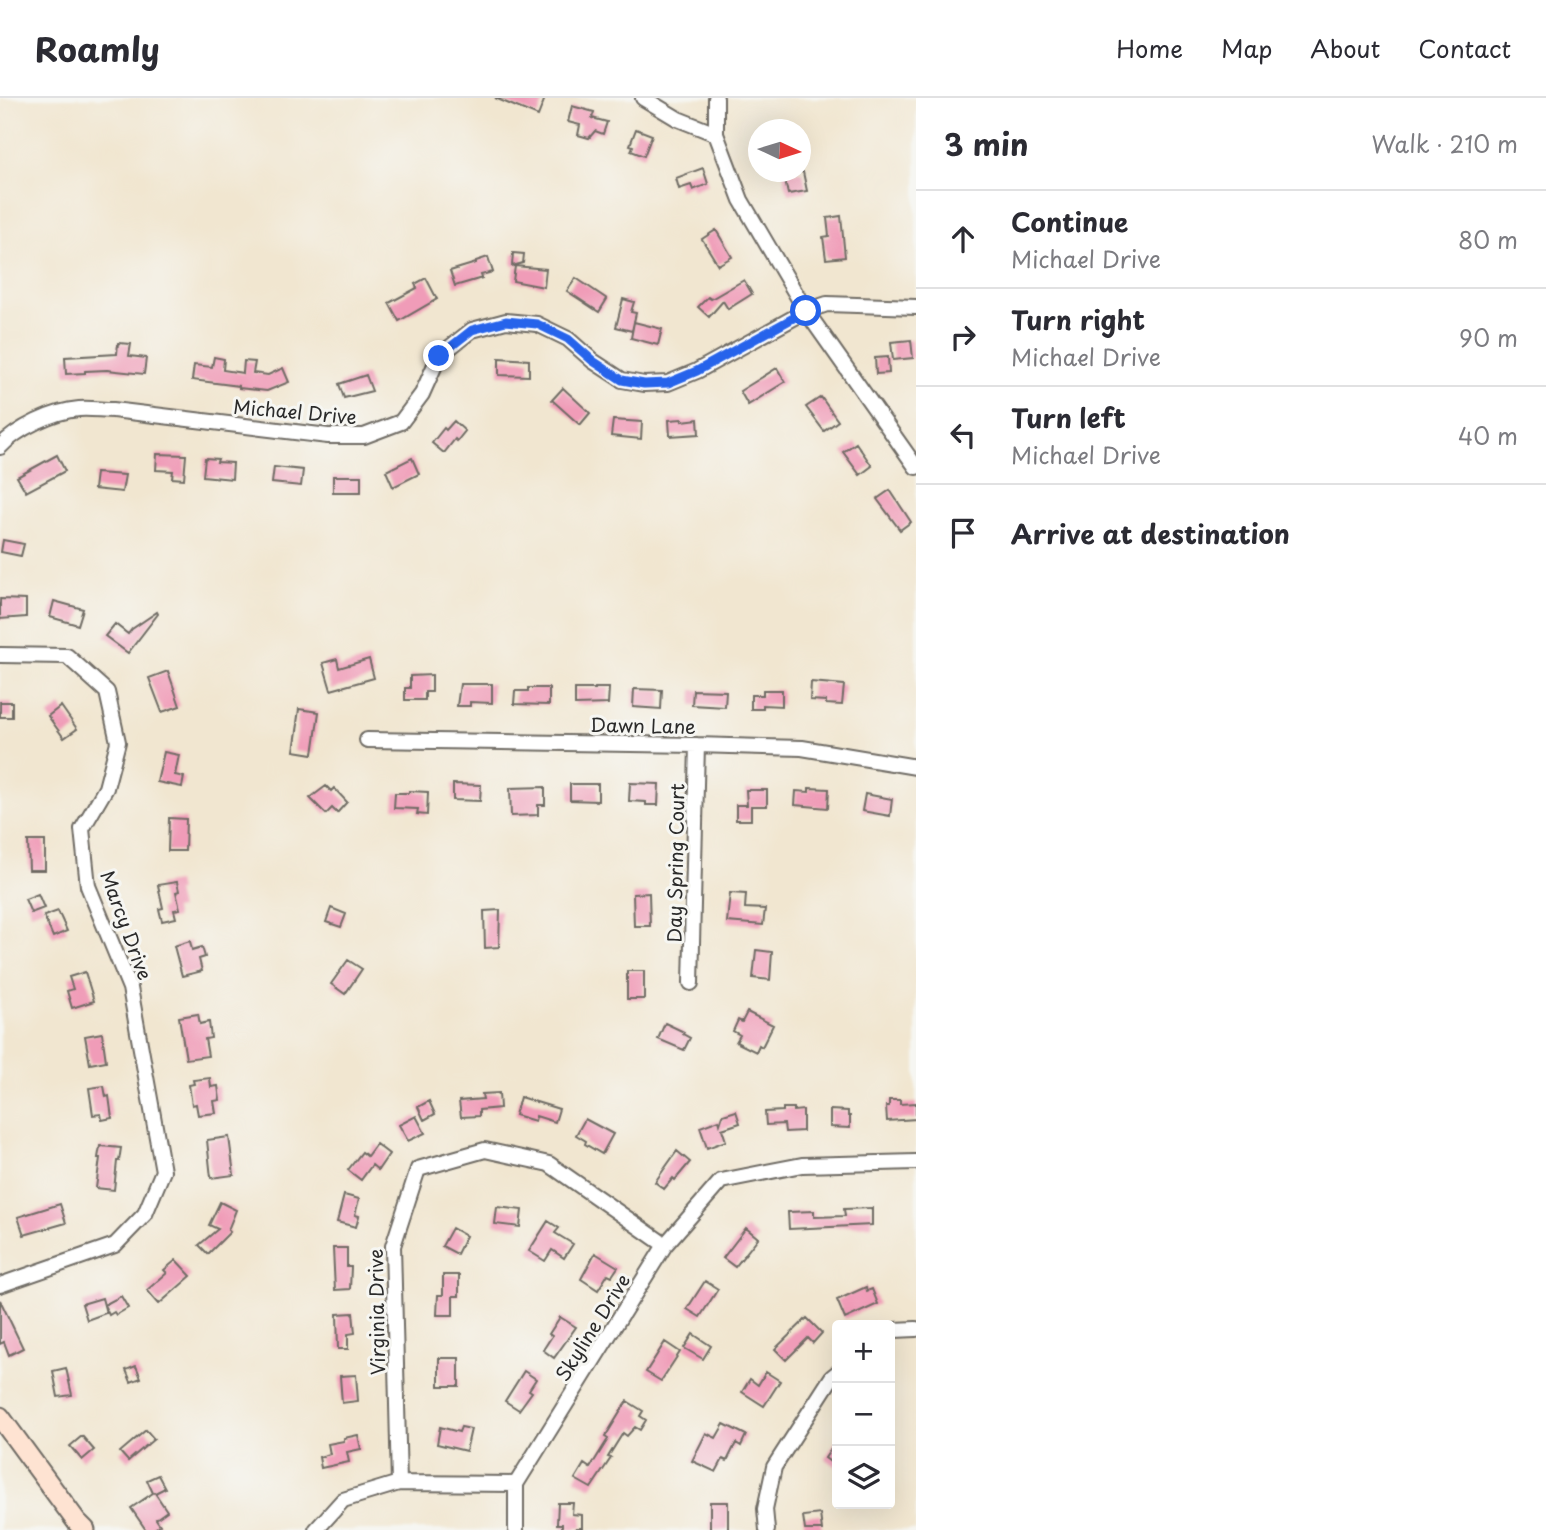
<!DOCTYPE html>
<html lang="en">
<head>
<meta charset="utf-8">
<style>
	body { margin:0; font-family:"Playpen Sans",sans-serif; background:#f2f2f3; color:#2b2b33 }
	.controls { position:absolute; right:21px; bottom:21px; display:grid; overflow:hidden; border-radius:7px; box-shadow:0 7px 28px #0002 }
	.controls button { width:63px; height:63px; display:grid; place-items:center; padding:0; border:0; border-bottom:2px solid #e1e1e2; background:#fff; color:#2b2b33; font:35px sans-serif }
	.compass { position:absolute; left:748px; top:21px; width:63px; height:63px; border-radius:50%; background:#fff; box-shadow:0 7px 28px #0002; rotate:94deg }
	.stop { position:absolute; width:21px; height:21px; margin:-16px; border:5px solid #2563eb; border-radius:50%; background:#fff }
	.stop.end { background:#2563eb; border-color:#fff; box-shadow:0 2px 7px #0008 }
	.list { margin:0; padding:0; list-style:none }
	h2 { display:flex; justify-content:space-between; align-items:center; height:91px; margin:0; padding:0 28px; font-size:30px }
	h2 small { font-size:23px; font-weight:400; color:#7c7c81 }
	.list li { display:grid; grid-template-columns:46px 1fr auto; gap:21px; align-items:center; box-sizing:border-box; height:98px; padding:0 28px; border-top:2px solid #e1e1e2 }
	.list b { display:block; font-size:26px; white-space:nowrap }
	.list p { margin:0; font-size:23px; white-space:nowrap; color:#7c7c81 }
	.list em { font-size:23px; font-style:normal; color:#7c7c81 }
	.icon { flex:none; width:38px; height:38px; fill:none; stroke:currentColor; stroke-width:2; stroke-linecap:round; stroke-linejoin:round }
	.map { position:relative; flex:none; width:916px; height:1432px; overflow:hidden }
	header { display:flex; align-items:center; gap:42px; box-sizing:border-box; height:98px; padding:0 35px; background:#fff; border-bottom:2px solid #e1e1e2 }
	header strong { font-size:33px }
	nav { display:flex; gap:38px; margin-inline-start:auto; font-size:24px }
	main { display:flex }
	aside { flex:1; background:#fff }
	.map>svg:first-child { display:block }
	.building { fill:#f09cb8 }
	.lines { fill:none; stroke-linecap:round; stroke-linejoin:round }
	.street-casing { stroke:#706c65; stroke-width:18 }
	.secondary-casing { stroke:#706c65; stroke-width:23 }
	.street { stroke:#fff; stroke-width:14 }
	.secondary { stroke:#fee3d2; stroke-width:19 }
	.route { stroke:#2563eb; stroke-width:9 }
	.labels { text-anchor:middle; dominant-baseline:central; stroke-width:6; stroke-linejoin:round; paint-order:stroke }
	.street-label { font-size:19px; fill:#2b2b2b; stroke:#f6f6f2 }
</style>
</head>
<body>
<header>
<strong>Roamly</strong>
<nav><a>Home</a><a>Map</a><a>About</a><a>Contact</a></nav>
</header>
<main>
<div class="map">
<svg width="916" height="1432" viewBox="0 0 916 1432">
	<rect width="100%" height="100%" fill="#f6f6f2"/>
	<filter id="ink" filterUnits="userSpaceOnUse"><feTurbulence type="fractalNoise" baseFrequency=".0143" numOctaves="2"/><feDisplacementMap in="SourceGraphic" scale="14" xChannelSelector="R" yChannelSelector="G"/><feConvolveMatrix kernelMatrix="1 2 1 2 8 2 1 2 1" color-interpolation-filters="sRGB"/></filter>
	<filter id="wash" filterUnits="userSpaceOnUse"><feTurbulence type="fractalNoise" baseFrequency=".00686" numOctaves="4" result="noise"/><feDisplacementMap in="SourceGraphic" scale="28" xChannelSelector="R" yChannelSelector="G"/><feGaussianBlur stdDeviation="1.57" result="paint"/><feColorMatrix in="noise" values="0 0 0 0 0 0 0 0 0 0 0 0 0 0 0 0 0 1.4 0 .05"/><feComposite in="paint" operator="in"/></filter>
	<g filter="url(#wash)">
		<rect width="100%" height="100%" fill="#f1e6d0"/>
		<g id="blocks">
			<path class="building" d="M495,0H545L538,18Z
				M572,8L594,14L592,20L607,24L603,36L595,33L589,40L578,37L580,27L568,24Z
				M636,31L652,37L644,58L631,53L633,48L630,47Z
				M703,70L708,86L693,92L691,87L679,91L676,80Z
				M783,74H803L807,93L788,96Z
				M841,118L845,159L826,161L823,139L829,138L827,120Z
				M716,132L732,159L718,167L702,141Z
				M513,155L524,156L523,165L512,168Z
				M488,159L493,174L481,177L482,180L455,188L450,173L476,165V163Z
				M515,168L546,171L544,189L513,183Z
				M426,180L437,201L399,223L389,205L417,190L415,186Z
				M576,180L607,201L599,214L567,193Z
				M744,182L752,196L728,211L723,203L709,219L698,209L708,199L711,201Z
				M623,201L634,204L631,214L636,215L632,233L616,229Z
				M634,224L662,231L658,247L631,240Z
				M911,242L913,260L893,262L891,244Z
				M118,245L131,246L129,258L146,260L144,276L107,272L85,273V275L66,276L65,259L117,256Z
				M214,259L224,261L223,272L243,275L244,263L255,264L253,275L268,277L283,270L289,284L267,293L239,290V288L192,282L194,267L212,269Z
				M888,259L889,275L876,276L875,260Z
				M499,260L529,262V278L499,277Z
				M777,270L785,284L748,307L740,293Z
				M366,277L372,293L344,300L339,286Z
				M563,290L590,315L580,327L552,302Z
				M821,299L838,323L824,333L806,309Z
				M682,321V323L698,321L699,336L670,338L669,322Z
				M613,322L642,324L641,341L611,338Z
				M454,323L465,333L457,343L455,341L444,355L432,345L444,330L446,332Z
				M856,345L872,368L860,377L843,354Z
				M157,356L186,357L184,381L172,380L173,373L156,372Z
				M57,357L65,373L26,394L17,379Z
				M205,360L218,361L217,364L233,365L232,381L203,378Z
				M412,360L419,376L393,389L386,373Z
				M274,369L303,372L301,388L272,385Z
				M96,375L125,377L122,394L94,391Z
				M333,378H361V394H333Z
				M890,392L911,424L900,432L877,401Z
				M3,442L24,446L21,458L1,454Z
				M0,501L26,502V519L0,521Z
				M54,503L83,511L78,527L50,519Z
				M157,514L158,516L128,555L105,538L115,526L128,536L132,531Z
				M337,561L339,570L369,561L374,580L331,592L323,565Z
				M168,573L180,608L162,614L149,580Z
				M432,577V594H425V602H405V590H410V578Z
				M811,584L844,587L842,607L826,606V603L810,602Z
				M460,586H492V605L470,604V608H457Z
				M528,590H549V607L514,606L515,593H528Z
				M595,590H609L608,606L575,607V591H595Z
				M634,591L662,592L661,611L633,609Z
				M693,592L726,593L725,609L692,607Z
				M763,592H782V608L763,607V611H751V597H763Z
				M0,604H12V619H0Z
				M61,608L77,631L64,640L48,618Z
				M299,611L319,614L313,656L294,653L298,626L297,625Z
				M164,654L179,657L175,677L184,679L182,689L157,684Z
				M630,685L659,686L658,707H646V704L629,703Z
				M453,686L481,687L480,703L453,702Z
				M570,686H598V703L570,702Z
				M326,688L331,693L334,690L347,704L337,715L332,710L326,716L310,700Z
				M545,689V707H538V717L511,718L510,690Z
				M809,690L829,691L828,710L795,707L796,693L809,694Z
				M746,692H767V708H751V722H736V707H747Z
				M409,693L428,694L427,717L417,716L418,711L394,710L395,695H409Z
				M865,696L892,701L890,718L862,713Z
				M169,720L186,721L185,753H168Z
				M28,743H45V772H29Z
				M177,784L179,793L176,794L180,811L174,812L176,820L162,823L159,811L163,810L158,787Z
				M649,795L650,828H634L633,796Z
				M730,795L746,796L745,810L765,811L763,827L727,824Z
				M38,796L44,810L31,815L25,801Z
				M331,810L346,816L341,829L326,824Z
				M500,812L499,849L485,850L484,813Z
				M58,813L67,833L53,839L44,818Z
				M190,843L192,852L202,849L205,859L199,861L202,873L182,878L174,848Z
				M756,852L772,854L770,882L753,880Z
				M348,862L362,871L345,896L331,886Z
				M627,873H644V901H627Z
				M85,874L94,903L72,910L67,893L73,891L69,879Z
				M747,914L773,927L762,949L759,947L756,954L736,944L740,937L733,933L738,922L742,924Z
				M198,916L200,926L209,924L211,940L205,941L208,958L186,961L179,919Z
				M665,925L684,934L683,936L690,940L684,952L658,941Z
				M102,935L106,963L90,966L85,938Z
				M210,980L211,989L218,988L220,1002L214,1003L216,1015L198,1017L196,1006L192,1007L189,987L194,986L193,982Z
				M104,988L106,999L109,998L112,1020L102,1022L101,1016L93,1017L89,990Z
				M499,995L500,1010L479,1012V1018L461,1019L459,1003L483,1001L482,996Z
				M520,999L559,1011L555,1024L536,1018L535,1023L515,1017Z
				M889,1002H900V1006L916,1005V1021L887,1023L886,1008H889Z
				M429,1003L435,1016L424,1022L418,1009Z
				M783,1010H794V1013L803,1012V1033L785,1034L784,1026L766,1027L765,1014L783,1013Z
				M830,1012L848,1013V1018H850V1030L830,1029Z
				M736,1013L740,1025L722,1031L726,1043L707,1050L700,1029L719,1022L720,1026L723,1017Z
				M416,1018L425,1035L408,1043L399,1027Z
				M585,1021L613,1036L602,1056L585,1046L586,1043L576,1037Z
				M229,1039L234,1077L211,1080L207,1042Z
				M376,1046L389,1056L378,1072L372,1067L361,1082L348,1072L362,1054L367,1058Z
				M100,1048L121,1050L119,1063H117L114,1092L96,1090L100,1060H98Z
				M677,1053L690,1064L675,1082L673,1080L664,1091L655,1084Z
				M344,1097L359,1101L355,1117L359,1118L356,1129L337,1124Z
				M220,1104L236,1112L228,1132L230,1134L208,1156L199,1147L218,1131L209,1127Z
				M60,1106L66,1125L24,1137L18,1119Z
				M497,1109L522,1112L520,1129L495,1126Z
				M872,1110V1127L789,1131L788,1114L814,1113V1119L845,1118L844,1111Z
				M548,1123L559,1130L555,1135L573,1146L564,1160L552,1152L545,1163L529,1153Z
				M452,1130L466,1138L457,1156L442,1148Z
				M746,1130L758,1140L735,1169L723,1160Z
				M333,1150H347V1169H351L350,1191L335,1192Z
				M595,1155L618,1169L612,1178L608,1176L598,1192L581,1181Z
				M176,1162L191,1178L159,1206L147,1192L167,1175L164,1172Z
				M443,1177H459V1198H453V1217H437L438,1197H443Z
				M705,1183L718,1191L700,1219L687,1211Z
				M866,1189L867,1193L872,1191L878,1206L845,1221L837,1202Z
				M121,1198L128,1210L116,1217L114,1214L109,1217L104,1207Z
				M102,1200L106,1215L87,1222L82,1206Z
				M0,1202L23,1250L9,1257L4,1244L0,1246Z
				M353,1215L355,1235L348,1236V1251H338L337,1216Z
				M560,1219L576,1229L554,1260L543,1252L552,1238L549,1236Z
				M807,1220L822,1235L813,1245L808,1240L786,1262L775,1251Z
				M693,1236L711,1248L703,1261L684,1250Z
				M665,1244L680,1254L661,1283L646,1274Z
				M439,1260H459V1288H439Z
				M136,1268L141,1280L131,1284L126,1272Z
				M66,1270L72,1297L58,1299L53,1273Z
				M524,1273L536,1281L529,1292L532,1294L519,1312L505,1303Z
				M766,1274L780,1283L764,1308L742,1294L750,1281L758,1287Z
				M356,1277L358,1303L342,1305L340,1278Z
				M627,1303L643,1313L640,1318L646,1322L640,1332L635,1329L627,1338L623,1335L608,1359L611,1360L591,1390L575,1381L584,1366L590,1370L608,1341L605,1339Z
				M724,1326L746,1337L741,1348L736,1345L727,1363L723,1361L716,1374L692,1363L706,1335L716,1340Z
				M440,1329L459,1334L461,1329L471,1331L466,1353L437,1346Z
				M146,1332L154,1341L128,1363L120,1354Z
				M358,1337L361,1351L347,1354L349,1364L321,1370L319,1359L330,1356L328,1346L344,1343V1340Z
				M82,1338L94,1352L82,1362L70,1348Z
				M837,1342V1369L825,1360Z
				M158,1377L165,1390L155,1395L167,1413L156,1421L160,1427L153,1432H146L131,1410L153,1395L147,1382Z
				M710,1404H728V1432H710Z
				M558,1405H573L572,1416L582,1417V1430H576V1432H562V1426H557Z
				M820,1416L822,1432H805L803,1418Z"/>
		</g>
	</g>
	<g filter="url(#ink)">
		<use href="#blocks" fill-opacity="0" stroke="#706c65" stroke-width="2"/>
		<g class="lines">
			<g class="street-casing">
				<path id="street" d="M643,0L678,21L716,36
					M716,0V36L741,102L806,213L916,369
					M0,349C17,330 54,313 79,311C90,310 102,312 113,312L328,338H364L401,324L422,296L439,258L472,232L506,223L537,226L568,241L593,263L622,282L644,286L668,285L697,273L806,213L827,206L916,209
					M0,557L67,558L107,594L118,644L106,690L82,731L88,788L130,890L163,1073L145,1116L115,1147L0,1187
					M367,642L697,647L802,650L916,669
					M691,885L697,647
					M890,1235L894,1232L916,1231
					M399,1385L393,1148L418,1071L485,1052L549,1066L665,1147
					M516,1386L665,1147L721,1083L802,1067L916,1064
					M316,1432L343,1402L399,1385L516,1386
					M516,1432V1386
					M767,1432L765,1411L774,1369L832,1279L837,1275"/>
			</g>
			<g class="secondary-casing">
				<path id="secondary" d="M0,1319L77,1424L85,1432"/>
			</g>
			<use href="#street" class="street"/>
			<use href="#secondary" class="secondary"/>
		</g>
	</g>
	<g class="lines" filter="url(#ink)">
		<path class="route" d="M439,258L472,232L506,223L537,226L568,241L593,263L622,282L644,286L668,285L697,273L806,213"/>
	</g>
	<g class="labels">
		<g class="street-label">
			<text transform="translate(295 313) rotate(5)">Michael Drive</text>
			<text transform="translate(643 627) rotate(1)">Dawn Lane</text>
			<text transform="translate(675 765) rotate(-89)">Day Spring Court</text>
			<text transform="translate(127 827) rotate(70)">Marcy Drive</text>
			<text transform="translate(376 1214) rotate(-91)">Virginia Drive</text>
			<text transform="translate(592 1229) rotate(-58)">Skyline Drive</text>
		</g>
	</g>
</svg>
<div class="controls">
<button>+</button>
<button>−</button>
<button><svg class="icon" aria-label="layers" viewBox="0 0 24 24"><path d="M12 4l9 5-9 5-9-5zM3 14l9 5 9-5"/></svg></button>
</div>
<svg class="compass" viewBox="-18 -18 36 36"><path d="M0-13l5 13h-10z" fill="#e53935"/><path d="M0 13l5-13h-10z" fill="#7c7c81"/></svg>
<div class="stop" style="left:806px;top:213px"></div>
<div class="stop end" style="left:439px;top:258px"></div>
</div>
<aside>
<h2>3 min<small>Walk · 210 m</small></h2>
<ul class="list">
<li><svg class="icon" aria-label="ahead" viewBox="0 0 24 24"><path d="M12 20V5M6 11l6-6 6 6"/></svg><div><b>Continue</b><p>Michael Drive</p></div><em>80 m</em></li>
<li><svg class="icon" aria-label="right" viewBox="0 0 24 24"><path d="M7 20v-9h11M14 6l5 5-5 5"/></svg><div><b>Turn right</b><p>Michael Drive</p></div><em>90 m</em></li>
<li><svg class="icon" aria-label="left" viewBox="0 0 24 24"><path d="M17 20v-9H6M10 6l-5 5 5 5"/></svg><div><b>Turn left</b><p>Michael Drive</p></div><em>40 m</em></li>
<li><svg class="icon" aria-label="arrive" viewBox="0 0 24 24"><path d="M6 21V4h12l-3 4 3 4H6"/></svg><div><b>Arrive at destination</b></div></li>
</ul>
</aside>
</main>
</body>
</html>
